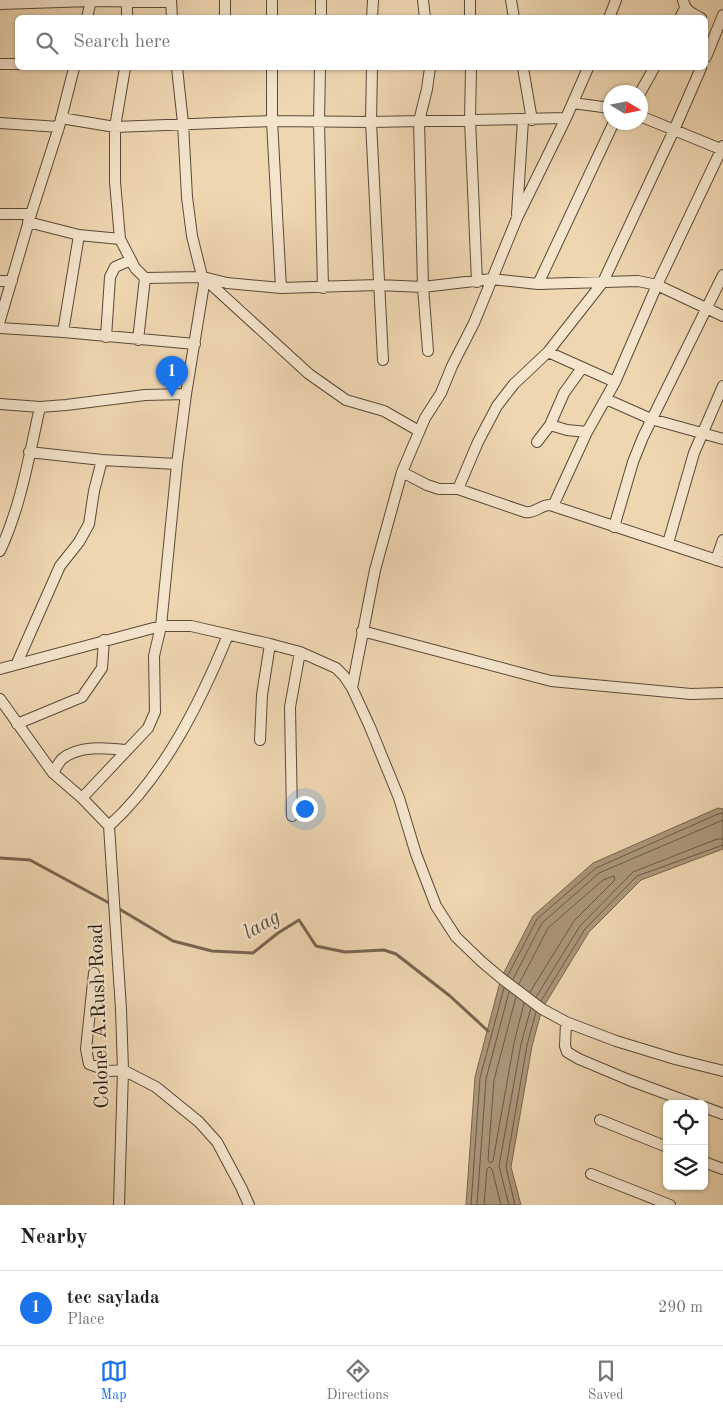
<!DOCTYPE html>
<html lang="en">
<head>
<meta charset="utf-8">
<style>
	body { margin:0; font-family:"Old Standard TT",serif; background:#f2f2f2; color:#222 }
	.controls { position:absolute; right:15px; bottom:15px; display:grid; overflow:hidden; border-radius:8px; box-shadow:0 1px 4px #0004 }
	.controls button { width:45px; height:45px; display:grid; place-items:center; padding:0; border:0; border-bottom:1px solid #e0e0e0; background:#fff; color:#222; font:25px sans-serif }
	.compass { position:absolute; left:603px; top:85px; width:45px; height:45px; border-radius:50%; background:#fff; box-shadow:0 1px 4px #0004; rotate:100deg }
	.you { position:absolute; left:304px; top:808px; width:18px; height:18px; margin:-12px; border:4px solid #fff; border-radius:50%; background:#1a73e8; box-shadow:0 0 0 8px #1a73e833 }
	.badge { display:grid; place-items:center; width:32px; height:32px; border-radius:50%; background:#1a73e8; color:#fff; font-size:16px; font-weight:700 }
	.pin { position:absolute; translate:-50% -41px; filter:drop-shadow(0 1px 2px #0008) }
	.pin::after { content:''; position:absolute; top:26px; width:18px; height:15px; background:inherit; clip-path:polygon(0 0,100% 0,50% 100%) }
	.list { margin:0; padding:0; list-style:none }
	h2 { display:flex; justify-content:space-between; align-items:center; height:65px; margin:0; padding:0 20px; font-size:21px }
	h2 small { font-size:16px; font-weight:400; color:#767676 }
	.list li { display:grid; grid-template-columns:32px 1fr auto; gap:15px; align-items:center; box-sizing:border-box; height:75px; padding:0 20px; border-top:1px solid #e0e0e0 }
	.list b { display:block; font-size:19px; white-space:nowrap }
	.list p { margin:0; font-size:16px; white-space:nowrap; color:#767676 }
	.list em { font-size:16px; font-style:normal; color:#767676 }
	.icon { flex:none; width:28px; height:28px; fill:none; stroke:currentColor; stroke-width:2; stroke-linecap:round; stroke-linejoin:round }
	.map { position:relative; flex:none; width:723px; height:1205px; overflow:hidden }
	.search { position:absolute; background:#fff; box-shadow:0 1px 4px #0004; left:15px; right:15px; top:15px; height:55px; display:flex; align-items:center; gap:12px; box-sizing:border-box; padding:0 18px; border-radius:8px; color:#767676; font-size:19px }
	.sheet { height:140px; background:#fff }
	nav { display:flex; justify-content:space-around; align-items:center; box-sizing:border-box; height:70px; border-top:1px solid #e0e0e0; background:#fff; font-size:14px; color:#767676 }
	nav a { display:grid; justify-items:center; gap:2px }
	nav .on { color:#1a73e8 }
	.map>svg:first-child { display:block }
	.water { fill:#ab967a; stroke:#776450 }
	.lines { fill:none; stroke-linecap:round; stroke-linejoin:round }
	.shore { stroke:#6a5845; stroke-width:1 }
	.stream { stroke:#776450; stroke-width:3 }
	.minor-casing { stroke:#5a4938; stroke-width:12 }
	.minor { stroke:#f4e4cc; stroke-width:10 }
	.labels { text-anchor:middle; dominant-baseline:central; stroke-width:4.5; stroke-linejoin:round; paint-order:stroke }
	.street-label { font-size:20px; fill:#291a10; stroke:#f4e4cc }
	.water-label { font-size:21px; font-style:italic; fill:#5d4c3a; stroke:#f4e4cc }
</style>
</head>
<body>
<div class="map">
<svg width="723" height="1205" viewBox="0 0 723 1205">
	<rect width="100%" height="100%" fill="#eed6b1"/>
	<filter id="stains"><feTurbulence type="fractalNoise" baseFrequency=".004" numOctaves="4"/><feColorMatrix values="0 0 0 0 .2 0 0 0 0 .09 0 0 0 0 .02 0 0 0 .5 -.17"/></filter>
	<radialGradient id="worn" r=".72"><stop offset=".6" stop-color="#630" stop-opacity="0"/><stop offset="1" stop-color="#630" stop-opacity=".3"/></radialGradient>
	<path class="water" d="M718,808L723,809V849L641,880L589,932L542,1009L532,1046L511,1167L521,1205H466L475,1077L501,978L533,916L593,863Z"/>
	<g class="lines">
		<path class="shore" d="M508,975L537,919L596,868L718,814L723,813
			M513,979L542,923L599,873L723,820
			M519,984L548,928L603,880L614,876L615,880L574,921L530,992
			M516,997L494,1080L488,1160L490,1163L493,1161L514,1043L524,1003
			M536,997L580,926L633,872L717,839H723
			M541,1001L585,929L637,876L723,845
			M471,1205L480,1078L504,988
			M477,1205L486,1079L509,992
			M484,1205L487,1169L489,1167L492,1169L501,1205
			M509,1205L499,1166L521,1044L531,1008
			M515,1205L506,1167L527,1045L536,1012"/>
		<path class="stream" d="M0,858L30,860L111,904
			M116,907L173,941L212,951L253,953L278,933L299,920L316,946L345,952L384,950L396,954L450,996L488,1031"/>
		<g class="minor-casing">
			<path id="minor" d="M171,0L172,18
				M225,0V18
				M272,0V18
				M423,0L425,18
				M470,0V18
				M511,0L514,18
				M683,0C685,11 692,13 701,18
				M127,2V18
				M0,4L91,1L170,2
				M87,18L91,0
				M321,18V0
				M372,18L373,0
				M609,18L616,0
				M680,18L685,8
				M706,57L723,15
				M0,64H18
				M125,68L115,127V182L120,239L135,268L145,278L203,277L227,283L281,288L378,285L423,287L491,279L538,284L638,281L657,285L723,316
				M272,68V121L281,288
				M320,68L319,122L323,288
				M372,68L371,122L383,360
				M471,68L470,120L477,282
				M523,68L532,120
				M588,68L566,118L517,218L474,323L452,366L441,393L425,418L402,472L427,485L439,489H458L525,512C535,514 540,505 550,505L723,562
				M640,93L654,68
				M573,103L610,108
				M640,116L723,150
				M61,118L115,127L272,121L371,122L566,118
				M0,123L59,127
				M0,214H31
				M517,214L523,120
				M28,222L79,235L120,239
				M204,278L309,374L346,400L384,411L419,431
				M0,281H12
				M538,284L614,122
				M0,320L31,214L59,127L74,68
				M0,328L63,332L195,344
				M63,332L79,235
				M106,337L110,277L115,267L131,260
				M138,340L145,278
				M428,351L423,287L419,121L427,89L430,68
				M548,352L615,382
				M606,399L651,419L723,439
				M0,404L40,407
				M550,425L567,430L587,432
				M537,442L550,425L564,393L582,368
				M29,452L102,460L177,464
				M458,489L478,442L497,406L514,384L548,352L603,282L674,130L701,68
				M553,506L587,432L615,382L657,285L723,146
				M614,527L633,462L643,437L723,275
				M668,543L694,453L723,386
				M0,551C21,506 29,456 40,407L66,405L145,395L186,394
				M716,560L723,540
				M362,631L551,681L691,694L723,693
				M17,663L60,566L79,542L89,524L94,491L102,460
				M0,669L161,626H191L270,644L300,652L336,668L344,676L352,688L370,727L399,798L416,854L436,906L456,937L482,962L501,978L542,1009L566,1022L616,1041L675,1059L723,1071
				M352,688L375,570L402,472
				M0,699L53,773L82,798L109,826
				M17,724L82,697L102,668L104,640
				M260,740L262,695L270,644
				M53,773C56,768 59,762 62,759C79,745 106,748 126,750
				M82,798L148,728L155,712L154,656L161,626L177,464L186,394L204,284L192,236L187,197L183,123L177,68
				M292,816L290,707L300,652
				M109,826L121,1009L123,1070L119,1205
				M109,826C164,776 200,703 228,635
				M94,973L86,1049L89,1064L109,1071L123,1070L156,1087L199,1122L217,1142L241,1187L249,1205
				M566,1022L565,1046L567,1052L579,1059L629,1080L694,1104
				M704,1107L723,1114
				M600,1120L667,1147
				M704,1162L723,1169
				M591,1174L670,1205"/>
		</g>
		<use href="#minor" class="minor"/>
	</g>
	<g class="labels">
		<g class="street-label">
			<text transform="translate(100 1016) rotate(-92)">Colonel A.Rush Road</text>
		</g>
		<g class="water-label">
			<text transform="translate(262 925) rotate(-30)">laag</text>
		</g>
	</g>
	<rect width="100%" height="100%" filter="url(#stains)"/>
	<rect width="100%" height="100%" fill="url(#worn)"/>
</svg>
<div class="controls">
<button><svg class="icon" aria-label="locate" viewBox="0 0 24 24"><circle cx="12" cy="12" r="6"/><path d="M12 2v4M12 18v4M2 12h4M18 12h4"/></svg></button>
<button><svg class="icon" aria-label="layers" viewBox="0 0 24 24"><path d="M12 4l9 5-9 5-9-5zM3 14l9 5 9-5"/></svg></button>
</div>
<svg class="compass" viewBox="-18 -18 36 36"><path d="M0-13l5 13h-10z" fill="#e53935"/><path d="M0 13l5-13h-10z" fill="#767676"/></svg>
<div class="you"></div>
<div class="pin badge" style="left:172px;top:397px">1</div>
<div class="search"><svg class="icon" aria-label="search" viewBox="0 0 24 24"><circle cx="10" cy="10" r="6"/><path d="M15 15l6 6"/></svg>Search here</div>
</div>
<section class="sheet">
<h2>Nearby<small></small></h2>
<ul class="list">
<li><span class="badge">1</span><div><b>tec saylada</b><p>Place</p></div><em>290 m</em></li>
</ul>
</section>
<nav>
<a class="on"><svg class="icon" aria-label="map" viewBox="0 0 24 24"><path d="M3 6l6-2 6 2 6-2v14l-6 2-6-2-6 2zM9 4v14M15 6v14"/></svg>Map</a>
<a><svg class="icon" aria-label="directions" viewBox="0 0 24 24"><path d="M12 3l9 9-9 9-9-9zM9 14v-3h6M13 9l2 2-2 2"/></svg>Directions</a>
<a><svg class="icon" aria-label="saved" viewBox="0 0 24 24"><path d="M7 4h10v16l-5-4-5 4z"/></svg>Saved</a>
</nav>
</body>
</html>
